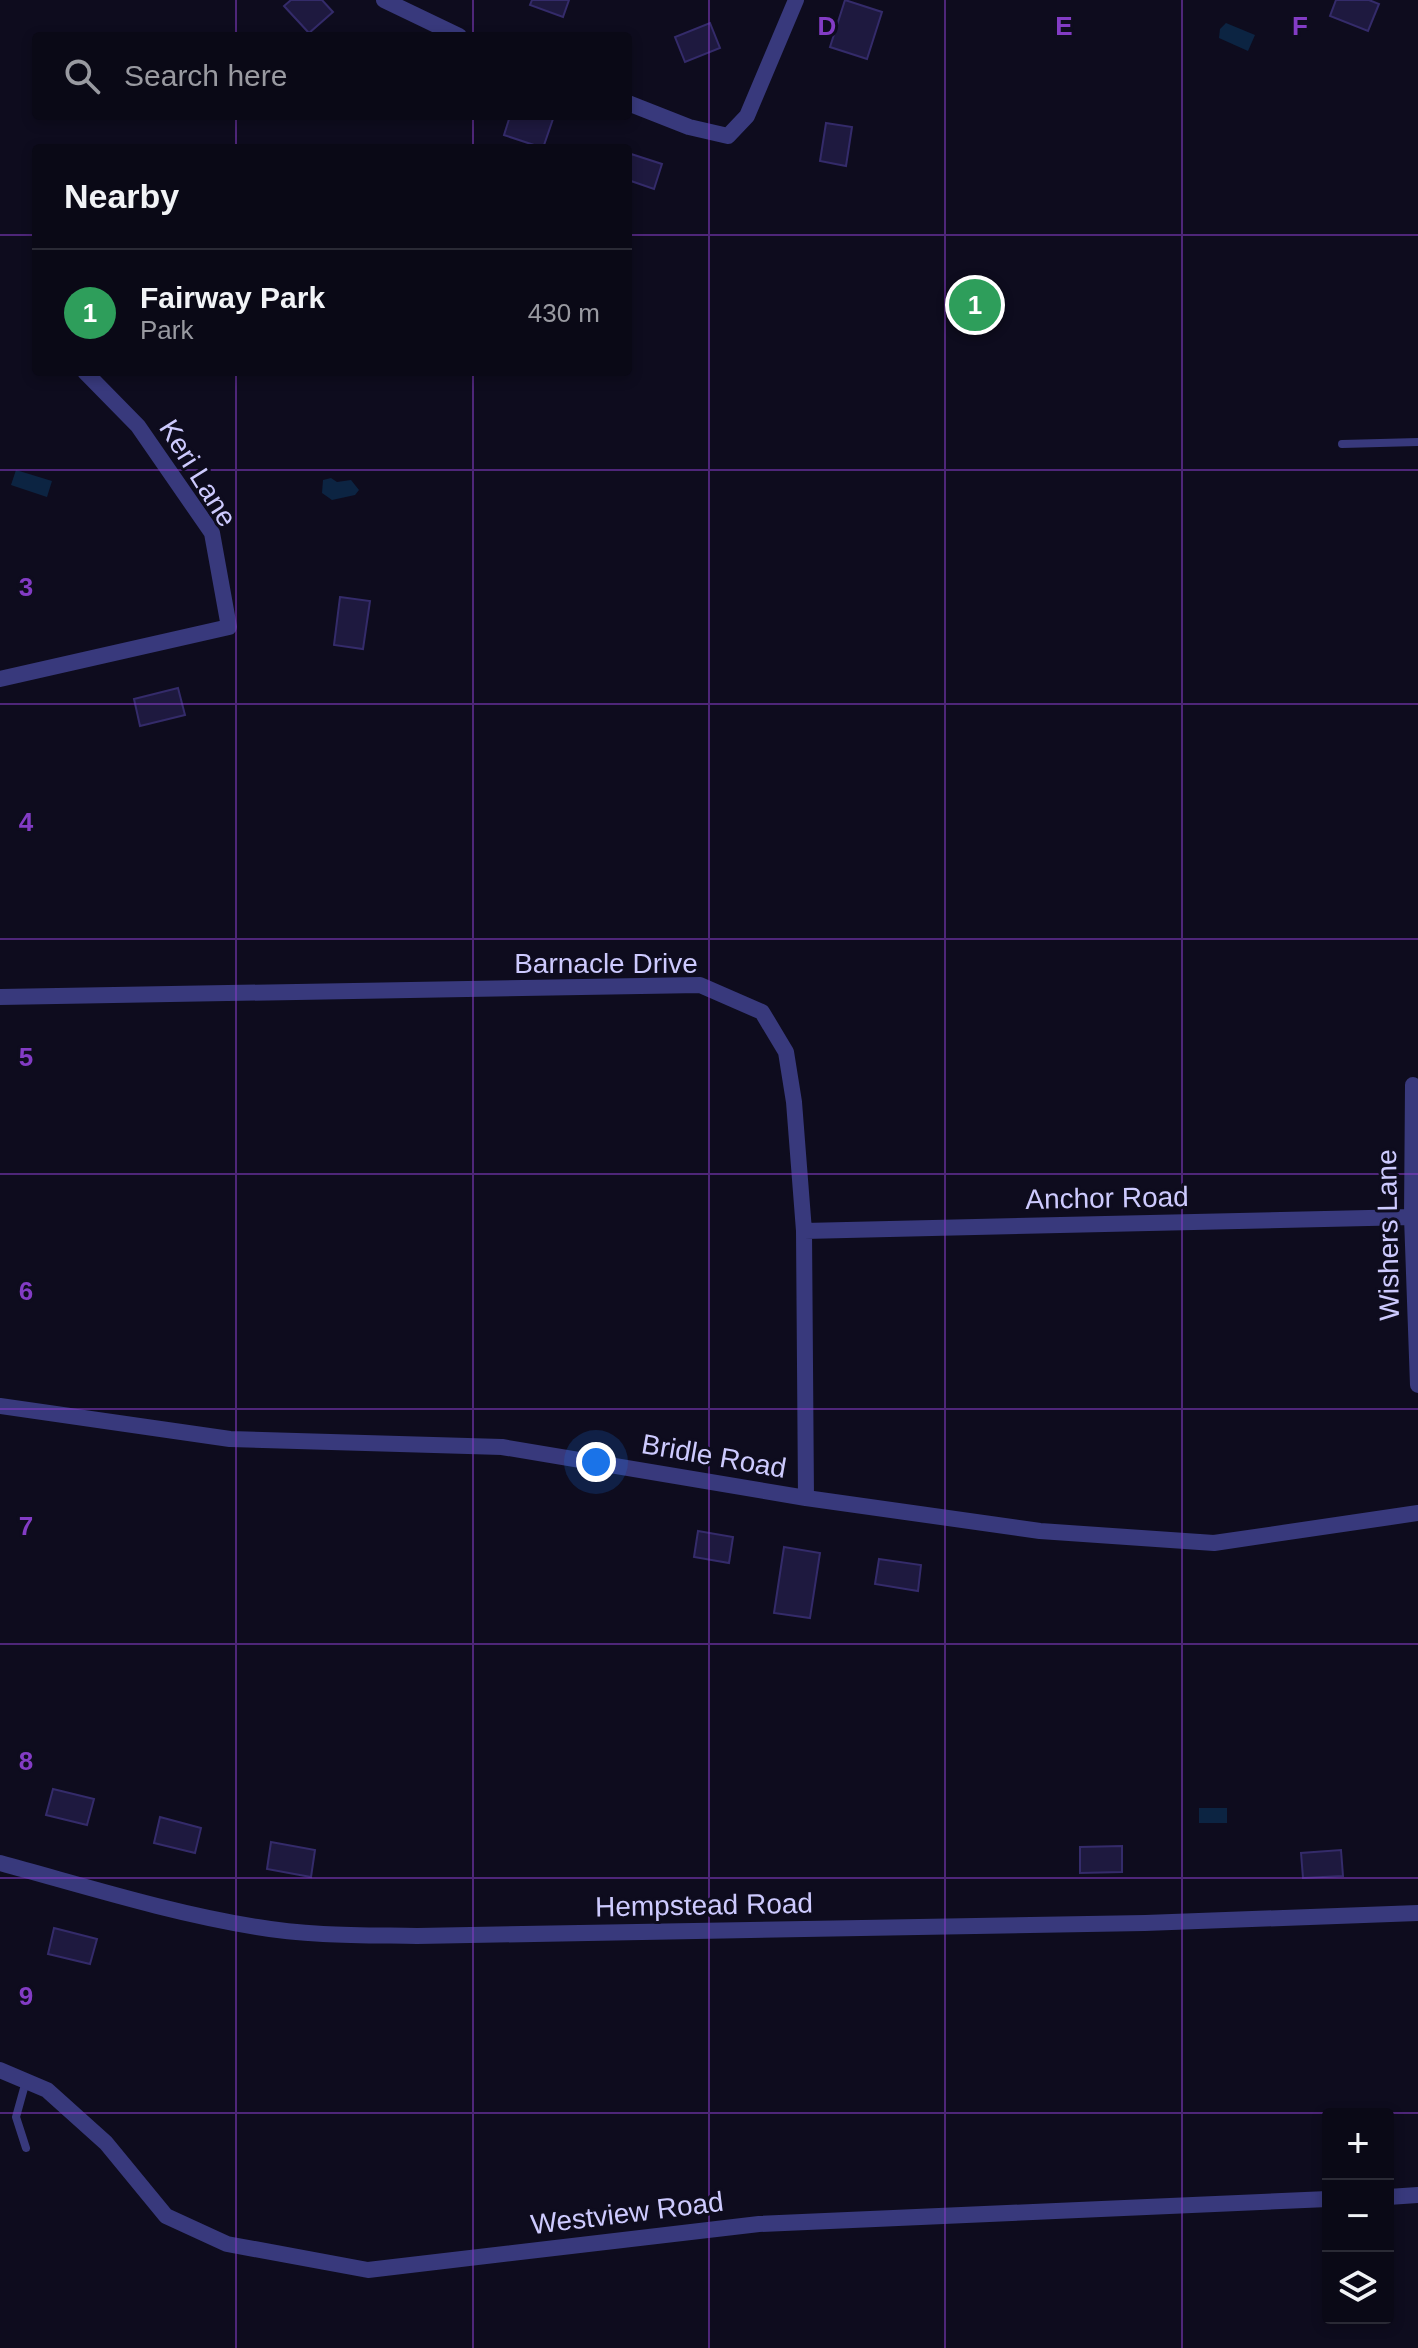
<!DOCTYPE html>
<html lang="en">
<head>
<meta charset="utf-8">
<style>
	body { margin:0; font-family:Arial,sans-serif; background:#181723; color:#f1f3f6 }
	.controls { position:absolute; right:24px; bottom:24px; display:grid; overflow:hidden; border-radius:8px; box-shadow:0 4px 12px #0003 }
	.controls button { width:72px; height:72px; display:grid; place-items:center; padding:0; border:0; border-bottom:2px solid #2a2a35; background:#0a0916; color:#f1f3f6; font:40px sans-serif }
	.you { position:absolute; left:596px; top:1462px; width:28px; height:28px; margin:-20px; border:6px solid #fff; border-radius:50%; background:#1a73e8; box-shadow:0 0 0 12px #1a73e833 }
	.badge { display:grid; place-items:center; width:52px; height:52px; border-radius:50%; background:#ea580c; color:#fff; font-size:26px; font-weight:700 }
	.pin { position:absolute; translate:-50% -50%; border:4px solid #fff; box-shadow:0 2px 8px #0006 }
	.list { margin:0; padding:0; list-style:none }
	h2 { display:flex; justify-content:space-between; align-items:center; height:104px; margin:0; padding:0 32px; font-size:34px }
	h2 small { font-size:26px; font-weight:400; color:#999aa1 }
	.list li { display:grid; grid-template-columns:52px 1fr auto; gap:24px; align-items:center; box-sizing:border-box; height:128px; padding:0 32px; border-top:2px solid #2a2a35 }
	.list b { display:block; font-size:30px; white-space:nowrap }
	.list p { margin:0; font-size:26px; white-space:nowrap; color:#999aa1 }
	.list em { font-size:26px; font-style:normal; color:#999aa1 }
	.icon { flex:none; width:44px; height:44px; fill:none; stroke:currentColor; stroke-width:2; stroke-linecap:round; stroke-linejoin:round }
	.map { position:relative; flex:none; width:1418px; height:2348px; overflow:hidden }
	.search { position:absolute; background:#0a0916; box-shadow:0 4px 12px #0003; left:32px; top:32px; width:600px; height:88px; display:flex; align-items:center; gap:20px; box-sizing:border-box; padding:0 28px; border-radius:8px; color:#999aa1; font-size:30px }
	.panel { position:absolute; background:#0a0916; box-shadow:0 4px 12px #0003; left:32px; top:144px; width:600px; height:232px; border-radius:8px }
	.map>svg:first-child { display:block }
	.water { fill:#0c2442 }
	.building { fill:#1e193f; stroke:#342b6a; stroke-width:2 }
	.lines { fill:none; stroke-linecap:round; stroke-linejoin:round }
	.lane { stroke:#38397c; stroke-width:8 }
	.street { stroke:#38397c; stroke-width:16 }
	.grid { fill:none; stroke:#833cc5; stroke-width:2; stroke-opacity:0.55 }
	.labels { text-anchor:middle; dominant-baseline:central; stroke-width:6; stroke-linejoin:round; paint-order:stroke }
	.street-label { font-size:28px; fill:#cdcafe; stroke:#0e0c1e }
	.grid-label { font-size:26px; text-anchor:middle; font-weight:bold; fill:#833cc5; stroke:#0e0c1e; stroke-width:6; stroke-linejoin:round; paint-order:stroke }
</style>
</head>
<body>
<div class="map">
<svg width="1418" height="2348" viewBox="0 0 1418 2348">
	<rect width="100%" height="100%" fill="#0e0c1e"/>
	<path class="water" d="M1226,23L1255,35L1248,51L1219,38L1220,29Z
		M16,470L52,481L47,497L11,485Z
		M331,478L337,482L351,480L359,490L355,495L332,500L322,493L323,480Z
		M1199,1808H1227V1823H1199Z"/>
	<path class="building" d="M291,0H322L333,12L309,33L284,6Z
		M532,0H569L563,17L530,5Z
		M845,0L882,12L867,59L830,47Z
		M1336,0H1369L1379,4L1368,31L1330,16Z
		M710,23L720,48L685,62L675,37Z
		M510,116L553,119L543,148L504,135Z
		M826,123L852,127L846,166L820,161Z
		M628,153L662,164L654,189L628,180Z
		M340,597L370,601L363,649L334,645Z
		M178,688L185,715L140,726L134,699Z
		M698,1531L733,1537L729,1563L694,1557Z
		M784,1547L820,1553L810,1618L774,1613Z
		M879,1559L921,1565L918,1591L875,1584Z
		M53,1789L94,1799L87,1825L46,1815Z
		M160,1817L201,1828L195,1853L154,1843Z
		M271,1842L315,1850L311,1877L267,1869Z
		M1122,1846V1872L1080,1873V1847Z
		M1341,1850L1343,1876L1303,1878L1301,1853Z
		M54,1928L97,1939L90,1964L48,1954Z"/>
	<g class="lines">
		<path class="lane" d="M1342,444L1418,442
			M26,2148L16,2117L26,2081"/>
		<path class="street" d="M384,0L459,36
			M628,103L689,127L728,136L747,116L796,0
			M0,679L229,627L212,533L138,426L85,372
			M0,997L700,985L762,1012L786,1052L794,1102L804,1231L806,1498
			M1413,1085L1412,1217L1418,1385
			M804,1231L1412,1217
			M0,1406L230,1439L502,1447L806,1498L1040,1531L1214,1543L1418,1513
			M0,1863C85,1886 170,1913 257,1927C309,1936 364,1935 417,1936L1145,1923L1418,1913
			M0,2070L47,2090L106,2143L166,2216L227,2244L368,2270L759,2224L1328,2199
			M1388,2197L1418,2195"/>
	</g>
	<path class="grid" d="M236,0V36M473,0V36M709,0V2348M945,0V2348M1182,0V2348M236,116V148M473,116V148M0,235H36M628,235H1418M236,372V2348M473,372V2348M0,470H1418M0,704H1418M0,939H1418M0,1174H1418M0,1409H1418M0,1644H1418M0,1878H1418M0,2113H1418"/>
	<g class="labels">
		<g class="street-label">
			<text transform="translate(198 473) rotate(58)">Keri Lane</text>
			<text x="606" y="963">Barnacle Drive</text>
			<text transform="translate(1107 1198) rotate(-1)">Anchor Road</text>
			<text transform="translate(1388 1235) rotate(-91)">Wishers Lane</text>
			<text transform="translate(714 1456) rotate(10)">Bridle Road</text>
			<text transform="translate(704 1905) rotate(-1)">Hempstead Road</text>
			<text transform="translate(627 2213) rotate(-7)">Westview Road</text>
		</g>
	</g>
	<g class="grid-label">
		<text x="827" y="35">D</text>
		<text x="1064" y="35">E</text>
		<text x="1300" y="35">F</text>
		<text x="26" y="596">3</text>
		<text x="26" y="831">4</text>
		<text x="26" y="1066">5</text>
		<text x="26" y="1300">6</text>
		<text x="26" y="1535">7</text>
		<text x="26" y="1770">8</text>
		<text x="26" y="2005">9</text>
	</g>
</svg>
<div class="controls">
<button>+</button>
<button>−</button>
<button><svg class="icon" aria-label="layers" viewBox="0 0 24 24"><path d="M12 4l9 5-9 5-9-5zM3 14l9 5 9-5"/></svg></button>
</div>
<div class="you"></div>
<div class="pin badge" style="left:975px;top:305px;background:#2e9e5b">1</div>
<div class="search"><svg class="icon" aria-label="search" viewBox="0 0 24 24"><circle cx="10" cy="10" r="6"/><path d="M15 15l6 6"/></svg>Search here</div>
<section class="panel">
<h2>Nearby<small></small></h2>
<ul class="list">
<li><span class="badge" style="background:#2e9e5b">1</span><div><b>Fairway Park</b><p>Park</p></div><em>430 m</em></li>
</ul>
</section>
</div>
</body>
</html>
